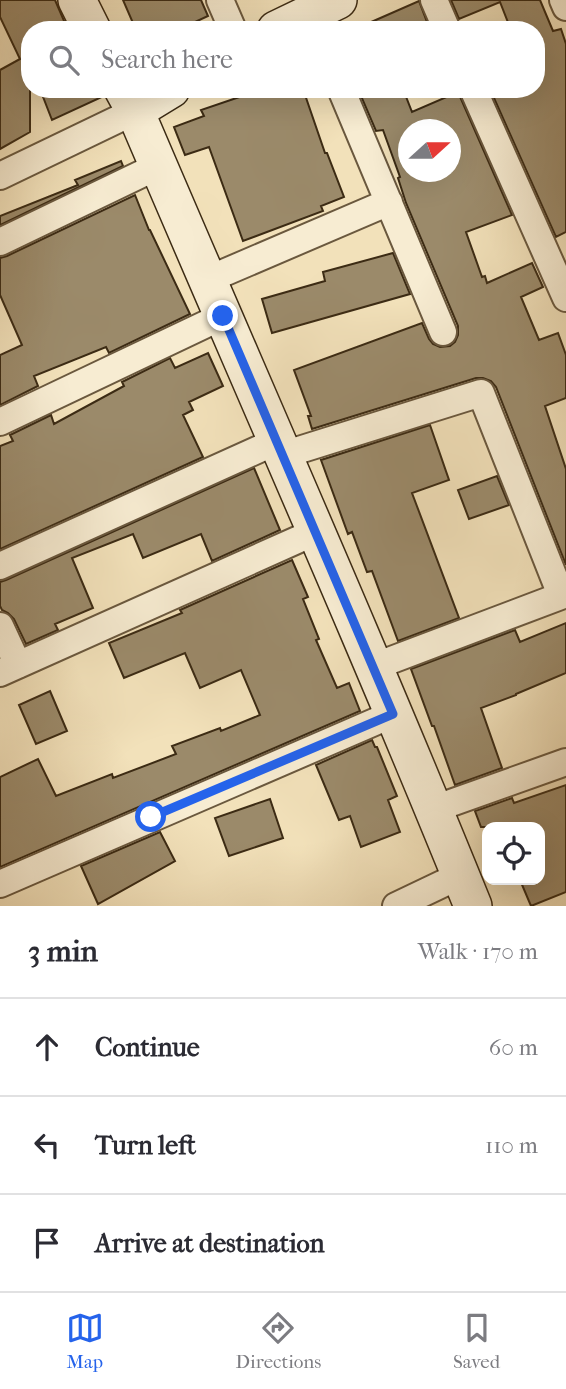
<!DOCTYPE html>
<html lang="en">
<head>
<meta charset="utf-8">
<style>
	body { margin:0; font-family:"IM FELL French Canon",serif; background:#f7f7f7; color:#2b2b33 }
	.controls { position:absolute; right:21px; bottom:21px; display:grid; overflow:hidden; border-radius:14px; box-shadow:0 7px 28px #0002 }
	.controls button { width:63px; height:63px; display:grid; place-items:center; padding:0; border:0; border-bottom:2px solid #e1e1e2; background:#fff; color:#2b2b33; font:35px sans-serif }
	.compass { position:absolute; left:398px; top:119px; width:63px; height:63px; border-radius:50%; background:#fff; box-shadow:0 7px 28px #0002; rotate:69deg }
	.stop { position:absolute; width:21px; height:21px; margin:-16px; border:5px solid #2563eb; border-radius:50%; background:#fff }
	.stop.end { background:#2563eb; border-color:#fff; box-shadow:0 2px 7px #0008 }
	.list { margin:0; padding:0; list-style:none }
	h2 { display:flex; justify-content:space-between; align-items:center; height:91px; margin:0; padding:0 28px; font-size:30px }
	h2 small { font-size:23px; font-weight:400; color:#7c7c81 }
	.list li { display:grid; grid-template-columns:46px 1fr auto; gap:21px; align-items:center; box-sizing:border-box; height:98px; padding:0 28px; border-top:2px solid #e1e1e2 }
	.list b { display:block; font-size:26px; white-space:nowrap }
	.list em { font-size:23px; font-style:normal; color:#7c7c81 }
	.icon { flex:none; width:38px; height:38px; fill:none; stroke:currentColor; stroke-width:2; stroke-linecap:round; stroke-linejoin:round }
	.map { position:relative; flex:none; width:566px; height:906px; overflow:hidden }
	.search { position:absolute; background:#fff; box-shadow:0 7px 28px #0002; left:21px; right:21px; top:21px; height:77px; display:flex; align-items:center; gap:18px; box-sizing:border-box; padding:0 24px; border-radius:28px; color:#7c7c81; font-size:26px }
	.sheet { height:385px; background:#fff }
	nav { display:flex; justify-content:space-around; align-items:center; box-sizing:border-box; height:98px; border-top:2px solid #e1e1e2; background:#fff; font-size:19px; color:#7c7c81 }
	nav a { display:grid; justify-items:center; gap:4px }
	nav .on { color:#2563eb }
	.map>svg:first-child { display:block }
	.building { fill:#9b8a6a; stroke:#3c2b14; stroke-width:2; fill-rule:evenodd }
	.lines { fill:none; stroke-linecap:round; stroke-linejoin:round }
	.minor-casing { stroke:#6a583e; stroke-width:30 }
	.secondary-casing { stroke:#3c2b14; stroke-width:40 }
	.minor { stroke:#f7ecd2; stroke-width:26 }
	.secondary { stroke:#f7ecd2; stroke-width:37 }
	.route { stroke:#2563eb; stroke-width:9 }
</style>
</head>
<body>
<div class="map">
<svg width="566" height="906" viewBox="0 0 566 906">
	<rect width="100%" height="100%" fill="#f2e1ba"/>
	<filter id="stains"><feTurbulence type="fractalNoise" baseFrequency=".00286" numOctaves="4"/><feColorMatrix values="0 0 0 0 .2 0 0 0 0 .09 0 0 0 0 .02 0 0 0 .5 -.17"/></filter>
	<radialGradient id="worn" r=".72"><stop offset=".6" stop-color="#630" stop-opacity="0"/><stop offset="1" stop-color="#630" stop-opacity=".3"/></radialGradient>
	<path class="building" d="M0,0H55L68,30H30V132L0,149V70L20,59L0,17Z
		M123,0H201L208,16L178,30H136Z
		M451,0H540L553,31L561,29L566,44V232L556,237L490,89H536V30H511L500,2L459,19Z
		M419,1L430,30H353Z
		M40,89H102L104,96L52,120Z
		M263,89H303L325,153H327L344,197L321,206L323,211L243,241L209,147L185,155L174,127L204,116L201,110Z
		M358,89H403L412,112L458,92L512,215L466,232L482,277L485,276L487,283L532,263L543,287L521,297L539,340L558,333L566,355V398L545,406L566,469V565L496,387L491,381L483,378H476L312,429L308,416H311L294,370L422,323L429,339L433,344L440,347L450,346L455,342L458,335V326L406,203L398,178L400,177L383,130L376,131ZM409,130H451V172H409Z
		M121,161L123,166L0,225V216L78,185L75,180Z
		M135,195L149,230H150L190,314L109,353L106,347L34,376L38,386L0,405V355L22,345L0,295V258L7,256Z
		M393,253L410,294L272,333L262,299L325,281L323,272Z
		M208,353L223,386L189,402L193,410L183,415L203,457L0,549V446L13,441L10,435L51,415L54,424L124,386L122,382L170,358L175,368Z
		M430,425L449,480L412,493L459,618L398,641L372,571L367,572L352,532L348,534L321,460Z
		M254,468L280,530L212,561L201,534L143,558L133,534L72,558L93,608L55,624L58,630L26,644L14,619L8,613L2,610L0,606V582L6,580Z
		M497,476L509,505L469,519L458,490Z
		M292,560L308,597L303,599L319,639L316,640L337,688L349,683L360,711L0,867V777L38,759L56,796L112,774L113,778L176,754L172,746L220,728L221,731L260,715L241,670L200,688L185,653L124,678L109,643L182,613L180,610Z
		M566,623V673L516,694V695L481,708L502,768L455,785L434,726H432L411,669L515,630L520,642Z
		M50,691L67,731L36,744L19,705Z
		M372,740L375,747H377L397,796L388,800L400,832L361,847L350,816L339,820L316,765Z
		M566,785V892L531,906L520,880H540V827H481L475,811L512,798L514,803Z
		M270,799L283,838L229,856L215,818Z
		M160,832L175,861L98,904L81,866Z"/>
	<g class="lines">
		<g class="minor-casing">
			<path id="minor" d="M220,0L233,30
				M434,0L447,30
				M563,0L566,7
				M341,89L443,332
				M473,89L566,298
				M0,176L135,111
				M0,242L158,166
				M207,280L389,202
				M0,422L223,316
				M283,455L481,393L561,595
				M0,566L277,441
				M0,626L18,665
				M373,667L566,594
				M0,673L315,532
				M434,809L566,762
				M0,884L393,714
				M396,906L461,875"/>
		</g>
		<g class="secondary-casing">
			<path id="secondary" d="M77,0L92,30
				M276,30L338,0
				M123,89L135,111C248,376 365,639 473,906
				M135,111L171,89"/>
		</g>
		<use href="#minor" class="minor"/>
		<use href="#secondary" class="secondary"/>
	</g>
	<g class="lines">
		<path class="route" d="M151,817L393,714L223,316"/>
	</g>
	<rect width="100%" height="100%" filter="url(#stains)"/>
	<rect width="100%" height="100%" fill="url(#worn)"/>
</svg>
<div class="controls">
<button><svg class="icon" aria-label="locate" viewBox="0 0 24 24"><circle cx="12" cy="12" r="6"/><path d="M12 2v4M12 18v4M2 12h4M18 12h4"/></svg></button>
</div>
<svg class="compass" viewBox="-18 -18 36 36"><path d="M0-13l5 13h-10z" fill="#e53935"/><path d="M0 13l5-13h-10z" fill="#7c7c81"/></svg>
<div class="stop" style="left:151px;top:817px"></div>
<div class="stop end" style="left:223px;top:316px"></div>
<div class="search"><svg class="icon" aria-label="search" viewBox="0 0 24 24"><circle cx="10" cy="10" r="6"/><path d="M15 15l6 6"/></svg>Search here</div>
</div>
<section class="sheet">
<h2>3 min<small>Walk · 170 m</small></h2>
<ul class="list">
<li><svg class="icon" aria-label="ahead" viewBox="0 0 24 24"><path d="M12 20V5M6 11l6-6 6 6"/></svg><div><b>Continue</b></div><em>60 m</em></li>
<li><svg class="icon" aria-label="left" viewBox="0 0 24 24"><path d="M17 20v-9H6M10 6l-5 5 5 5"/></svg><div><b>Turn left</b></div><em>110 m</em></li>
<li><svg class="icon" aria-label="arrive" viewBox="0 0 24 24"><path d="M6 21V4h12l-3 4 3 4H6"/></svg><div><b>Arrive at destination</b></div></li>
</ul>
</section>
<nav>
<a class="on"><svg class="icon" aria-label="map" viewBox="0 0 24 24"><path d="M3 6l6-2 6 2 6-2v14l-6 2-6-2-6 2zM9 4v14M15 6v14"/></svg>Map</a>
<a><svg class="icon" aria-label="directions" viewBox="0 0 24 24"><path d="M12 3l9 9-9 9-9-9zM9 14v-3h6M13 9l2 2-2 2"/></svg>Directions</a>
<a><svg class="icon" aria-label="saved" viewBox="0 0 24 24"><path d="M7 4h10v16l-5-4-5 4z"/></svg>Saved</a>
</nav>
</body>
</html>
